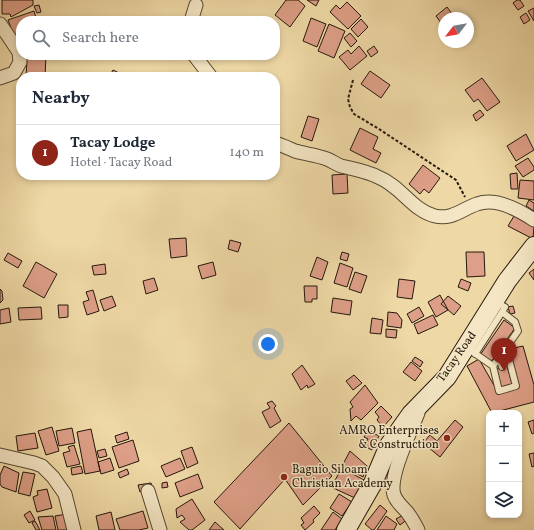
<!DOCTYPE html>
<html lang="en">
<head>
<meta charset="utf-8">
<style>
	body { margin:0; font-family:Vollkorn,serif; background:#f2f2f3; color:#1f2937 }
	.controls { position:absolute; right:12px; bottom:12px; display:grid; overflow:hidden; border-radius:8px; box-shadow:0 2px 6px #0003 }
	.controls button { width:36px; height:36px; display:grid; place-items:center; padding:0; border:0; border-bottom:1px solid #e0e1e3; background:#fff; color:#1f2937; font:20px sans-serif }
	.compass { position:absolute; left:438px; top:12px; width:36px; height:36px; border-radius:50%; background:#fff; box-shadow:0 2px 6px #0003; rotate:239deg }
	.you { position:absolute; left:268px; top:344px; width:14px; height:14px; margin:-10px; border:3px solid #fff; border-radius:50%; background:#1a73e8; box-shadow:0 0 0 6px #1a73e833 }
	.badge { display:grid; place-items:center; width:26px; height:26px; border-radius:50%; background:#8f2418; color:#fff; font-size:13px; font-weight:700 }
	.pin { position:absolute; translate:-50% -33px; filter:drop-shadow(0 1px 2px #0008) }
	.pin::after { content:''; position:absolute; top:21px; width:14px; height:12px; background:inherit; clip-path:polygon(0 0,100% 0,50% 100%) }
	.list { margin:0; padding:0; list-style:none }
	h2 { display:flex; justify-content:space-between; align-items:center; height:52px; margin:0; padding:0 16px; font-size:17px }
	h2 small { font-size:13px; font-weight:400; color:#747a83 }
	.list li { display:grid; grid-template-columns:26px 1fr auto; gap:12px; align-items:center; box-sizing:border-box; height:56px; padding:0 16px; border-top:1px solid #e0e1e3 }
	.list b { display:block; font-size:15px; white-space:nowrap }
	.list p { margin:0; font-size:13px; white-space:nowrap; color:#747a83 }
	.list em { font-size:13px; font-style:normal; color:#747a83 }
	.icon { flex:none; width:22px; height:22px; fill:none; stroke:currentColor; stroke-width:2; stroke-linecap:round; stroke-linejoin:round }
	.map { position:relative; flex:none; width:534px; height:530px; overflow:hidden }
	.search { position:absolute; background:#fff; box-shadow:0 2px 6px #0003; left:16px; top:16px; width:264px; height:44px; display:flex; align-items:center; gap:10px; box-sizing:border-box; padding:0 14px; border-radius:16px; color:#747a83; font-size:15px }
	.panel { position:absolute; background:#fff; box-shadow:0 2px 6px #0003; left:16px; top:72px; width:264px; height:108px; border-radius:16px }
	.map>svg:first-child { display:block }
	.building { fill:#dd9f87; stroke:#25180c }
	.lines { fill:none; stroke-linecap:round; stroke-linejoin:round }
	.lane-casing { stroke:#574832; stroke-width:8 }
	.street-casing { stroke:#574832; stroke-width:15 }
	.secondary-casing { stroke:#25180c; stroke-width:20 }
	.path { stroke:#25180c; stroke-width:2; stroke-dasharray:3 2; stroke-linecap:butt }
	.lane { stroke:#f4e6c4; stroke-width:6 }
	.street { stroke:#f4e6c4; stroke-width:13 }
	.secondary { stroke:#f4e6c4; stroke-width:18 }
	.poi-dot { fill:#8f2418; stroke:#f4e6c4; stroke-width:1.5 }
	.labels { text-anchor:middle; dominant-baseline:central; stroke-width:3; stroke-linejoin:round; paint-order:stroke }
	.street-label { font-size:12px; fill:#25180c; stroke:#f4e6c4 }
	.poi-label { font-size:12px; fill:#25180c; stroke:#f4e6c4; text-anchor:end }
</style>
</head>
<body>
<div class="map">
<svg width="534" height="530" viewBox="0 0 534 530">
	<rect width="100%" height="100%" fill="#eed8a5"/>
	<filter id="stains"><feTurbulence type="fractalNoise" baseFrequency=".005" numOctaves="4"/><feColorMatrix values="0 0 0 0 .2 0 0 0 0 .09 0 0 0 0 .02 0 0 0 .5 -.17"/></filter>
	<radialGradient id="worn" r=".72"><stop offset=".6" stop-color="#630" stop-opacity="0"/><stop offset="1" stop-color="#630" stop-opacity=".3"/></radialGradient>
	<path class="building" d="M2,0H33V5L11,17L10,14H2Z
		M286,0H298L305,6L290,27L275,15Z
		M307,0H319L316,6Z
		M517,0H520L524,6L518,10L513,3Z
		M347,2L361,16L348,29L330,12L336,5L340,9Z
		M39,5L41,12L37,13L34,6Z
		M447,7L455,18H444V27L436,16Z
		M534,8V21L528,11Z
		M34,11L37,21H21V47L19,48L8,20Z
		M526,13L530,20L524,24L520,17Z
		M311,18L326,24L317,47L303,41Z
		M361,19L368,27L358,37L351,29Z
		M329,24L345,31L334,58L318,51Z
		M350,33L357,41L351,47L344,38Z
		M359,46L367,56L350,70L339,57L348,50L351,54Z
		M374,46L378,52L371,57L367,51Z
		M22,55H46L45,77L26,76L27,61H22Z
		M113,70L123,75L122,77H109Z
		M370,71L390,85L381,98L361,84Z
		M482,78L500,102L487,111L478,99L474,102L465,90Z
		M480,110L484,115L476,121L473,115Z
		M308,116L319,119L312,141L301,137Z
		M360,128L378,137L373,149L381,153L376,163L350,150Z
		M526,134L534,150L516,161L507,146Z
		M528,158L534,167V170L523,177L515,166Z
		M423,165L440,178L429,193L424,189L420,194L409,184Z
		M517,173L518,189H511L510,174Z
		M347,174L348,193L333,194L332,175Z
		M520,180L534,181V200L518,198Z
		M529,200L534,203V211L526,206Z
		M514,216L534,226L533,239L508,226Z
		M186,238L187,256L171,258L169,239Z
		M230,240L241,243L238,252L228,249Z
		M342,252L349,254L347,261L340,259Z
		M466,252H484L485,276L467,277Z
		M8,253L22,261L18,268L4,260Z
		M317,257L328,262L322,280L310,276Z
		M36,262L57,274L44,298L23,286Z
		M213,262L216,275L202,279L198,266Z
		M340,263L353,268L347,287L334,283Z
		M105,264L106,274L94,275L92,266Z
		M534,269V280L529,273Z
		M355,272L367,276L361,293L349,289Z
		M154,278L158,290L146,294L143,281Z
		M399,279L415,281L412,299L397,297Z
		M461,279L471,283L468,291L458,287Z
		M304,286H317V299H312V302H305Z
		M0,289L2,291L3,300L0,303Z
		M93,290L99,311L87,315L83,302L89,300L86,292Z
		M440,295L448,310L436,317L428,302Z
		M112,296L116,306L104,311L100,300Z
		M448,296L461,306L454,315L441,304Z
		M333,298L352,301L350,315L331,312Z
		M58,305H68V317L59,318Z
		M513,306L515,313L510,314L508,307Z
		M41,307L42,319L19,320L18,308Z
		M419,307L424,316L412,323L407,314Z
		M9,308L11,322L0,324V310Z
		M388,312L397,313L402,320L401,328L387,326Z
		M433,315L438,325L418,334L414,324Z
		M372,318L383,320L381,334L370,333Z
		M504,320L515,328L491,362L480,355Z
		M386,329L397,330L396,338L386,337Z
		M523,346L534,385V402L492,413L467,366L479,359L499,394L519,387L510,349Z
		M415,357L423,362L420,367L412,361Z
		M411,362L422,371L415,381L403,372Z
		M302,365L315,384L308,388L307,385L301,390L292,374Z
		M507,366L512,384L501,387L497,369Z
		M354,375L362,383L353,390L346,381Z
		M365,385L378,403L361,420L356,416L351,421L350,409L353,407L350,402Z
		M272,401L276,406L274,408L281,421L270,428L262,412L270,408L267,403Z
		M381,406L392,417L383,427L377,420L379,417L375,412Z
		M455,420L463,427L440,457L423,443L430,435L437,441Z
		M534,420V433L532,434L528,422Z
		M289,423L332,476L303,505L285,479L240,529L214,502Z
		M52,427L59,451L46,455L38,431Z
		M72,428L75,443L59,446L56,431Z
		M91,429L100,471L85,474L77,432Z
		M368,430L379,436L372,450L364,446L368,439L364,437Z
		M127,432L129,439L117,443L115,436Z
		M35,433L38,448L18,451L16,436Z
		M133,440L139,461L119,468L112,447Z
		M74,445L80,464L67,467L63,453L70,451L68,447Z
		M192,447L198,463L187,468L181,451Z
		M105,449L107,456L99,458L97,451Z
		M350,451L367,466L363,477L342,466Z
		M534,453V466L532,467L529,454Z
		M110,458L114,470L101,474L98,462Z
		M180,458L185,469L166,477L161,466Z
		M4,466L19,473L16,492L2,487L0,484V475Z
		M81,466L83,473L72,475L71,468Z
		M342,468L364,480L355,498L331,487Z
		M127,469L129,474L120,478L118,473Z
		M23,472L35,474L30,496L18,493Z
		M198,474L203,488L180,497L175,483Z
		M167,482L168,487L162,488V483Z
		M151,483L153,488L140,492L138,485Z
		M47,489L52,508L37,512L33,497L38,495L37,491Z
		M339,494L352,502L342,516L330,508Z
		M192,499L205,520L192,530H189L180,522L185,519L182,515L177,518L176,509Z
		M380,505L387,511L374,530H372L365,524Z
		M314,506L320,513L313,520L314,522L305,530L301,525L304,523L301,518Z
		M30,511L35,520L29,523L24,515Z
		M143,511L148,528L139,530H120L116,519Z
		M111,512L115,530H99L96,516Z
		M333,512L342,519L335,530H321Z
		M67,514L69,530H58L55,516Z
		M405,514L408,519L400,525L396,519Z
		M53,516L56,530H42L38,517Z
		M386,516L397,524L394,530H377Z
		M35,521L40,530H36L32,523Z
		M215,522L224,530H209Z"/>
	<g class="lines">
		<g class="lane-casing">
			<path id="lane" d="M467,348L493,366L499,391L516,386L506,348L518,331L515,322L502,312L505,307L496,302
				M475,354L502,312
				M499,357L502,367
				M493,366L506,348"/>
		</g>
		<g class="street-casing">
			<path id="street" d="M191,21L196,5
				M0,24L19,52L20,62L14,73L0,78
				M194,55L211,77
				M275,143C282,145 288,148 295,151C305,154 317,155 327,159C332,161 336,164 341,166C353,169 366,171 378,177C401,186 413,211 435,216C452,220 462,209 477,204C496,197 519,210 534,220
				M0,455L34,463L42,466L53,477L65,494L74,530
				M148,491L160,530
				M418,530C415,524 411,517 407,512C402,506 397,503 394,495C388,477 411,431 418,413"/>
		</g>
		<g class="secondary-casing">
			<path id="secondary" d="M346,530L373,483L389,445L411,414L447,377L507,281L534,246"/>
		</g>
		<path class="path" d="M353,80L348,99L350,107L354,114L379,129L456,180L465,197"/>
		<use href="#lane" class="lane"/>
		<use href="#street" class="street"/>
		<use href="#secondary" class="secondary"/>
	</g>
	<g class="poi-dot">
		<circle cx="447" cy="438" r="4"/>
		<circle cx="284" cy="477" r="4"/>
	</g>
	<g class="labels">
		<g class="street-label">
			<text transform="translate(457 357) rotate(-55)">Tacay Road</text>
		</g>
		<g class="poi-label">
			<text x="439" y="431">AMRO Enterprises<tspan x="439" dy="14">&amp; Construction</tspan></text>
			<text x="292" y="470" text-anchor="start">Baguio Siloam<tspan x="292" dy="14">Christian Academy</tspan></text>
		</g>
	</g>
	<rect width="100%" height="100%" filter="url(#stains)"/>
	<rect width="100%" height="100%" fill="url(#worn)"/>
</svg>
<div class="controls">
<button>+</button>
<button>−</button>
<button><svg class="icon" aria-label="layers" viewBox="0 0 24 24"><path d="M12 4l9 5-9 5-9-5zM3 14l9 5 9-5"/></svg></button>
</div>
<svg class="compass" viewBox="-18 -18 36 36"><path d="M0-13l5 13h-10z" fill="#e53935"/><path d="M0 13l5-13h-10z" fill="#747a83"/></svg>
<div class="you"></div>
<div class="pin badge" style="left:504px;top:371px">1</div>
<div class="search"><svg class="icon" aria-label="search" viewBox="0 0 24 24"><circle cx="10" cy="10" r="6"/><path d="M15 15l6 6"/></svg>Search here</div>
<section class="panel">
<h2>Nearby<small></small></h2>
<ul class="list">
<li><span class="badge">1</span><div><b>Tacay Lodge</b><p>Hotel · Tacay Road</p></div><em>140 m</em></li>
</ul>
</section>
</div>
</body>
</html>
